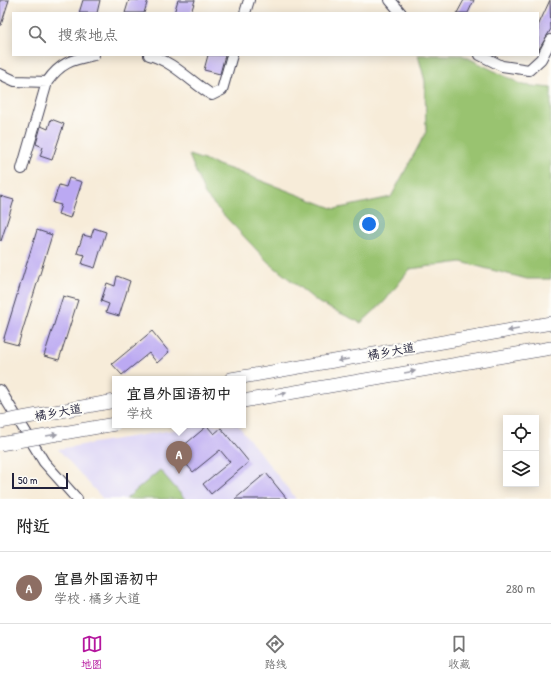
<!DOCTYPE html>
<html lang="zh">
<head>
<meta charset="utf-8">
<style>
	body { margin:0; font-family:"Patrick Hand","LXGW WenKai TC",sans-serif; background:#f2f2f2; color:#222 }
	.controls { position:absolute; right:12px; bottom:12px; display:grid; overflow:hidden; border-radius:0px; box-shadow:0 2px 10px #0003 }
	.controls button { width:36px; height:36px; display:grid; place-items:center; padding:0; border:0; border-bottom:1px solid #e0e0e0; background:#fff; color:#222; font:20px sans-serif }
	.scale { position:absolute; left:12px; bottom:10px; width:56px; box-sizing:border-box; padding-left:4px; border:2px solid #22223b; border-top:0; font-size:11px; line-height:14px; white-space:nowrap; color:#22223b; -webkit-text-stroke:3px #fdfcf7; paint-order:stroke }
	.you { position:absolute; left:369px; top:224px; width:14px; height:14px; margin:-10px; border:3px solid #fff; border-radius:50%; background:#1a73e8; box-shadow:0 0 0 6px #1a73e833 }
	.badge { display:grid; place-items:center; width:26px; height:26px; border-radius:50%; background:#b5179e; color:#fff; font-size:13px; font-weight:700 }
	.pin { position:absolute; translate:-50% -33px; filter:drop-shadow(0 1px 2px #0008) }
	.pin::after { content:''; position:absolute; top:21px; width:14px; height:12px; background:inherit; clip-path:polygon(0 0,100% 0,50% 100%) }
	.popup { position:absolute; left:112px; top:376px; width:134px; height:52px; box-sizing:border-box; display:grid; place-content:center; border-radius:0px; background:#fff; filter:drop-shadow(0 1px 3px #0005); font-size:13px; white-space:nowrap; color:#767676 }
	.popup b { font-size:15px; color:#222 }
	.popup::after { content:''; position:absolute; left:50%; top:100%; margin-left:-8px; border:8px solid transparent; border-top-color:#fff }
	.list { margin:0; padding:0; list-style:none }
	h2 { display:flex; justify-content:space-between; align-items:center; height:52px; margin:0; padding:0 16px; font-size:17px }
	h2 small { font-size:13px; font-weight:400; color:#767676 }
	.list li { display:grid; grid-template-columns:26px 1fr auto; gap:12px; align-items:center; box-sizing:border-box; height:72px; padding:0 16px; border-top:1px solid #e0e0e0 }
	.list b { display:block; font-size:15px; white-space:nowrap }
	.list p { margin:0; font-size:13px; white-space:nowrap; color:#767676 }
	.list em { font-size:13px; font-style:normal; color:#767676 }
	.icon { flex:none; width:22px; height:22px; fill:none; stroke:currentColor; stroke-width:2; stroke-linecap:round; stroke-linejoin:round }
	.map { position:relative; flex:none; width:551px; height:499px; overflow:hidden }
	.search { position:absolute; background:#fff; box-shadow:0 2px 10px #0003; left:12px; right:12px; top:12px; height:44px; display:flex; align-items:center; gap:10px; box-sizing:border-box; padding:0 14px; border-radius:0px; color:#767676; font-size:15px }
	.sheet { height:124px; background:#fff }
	nav { display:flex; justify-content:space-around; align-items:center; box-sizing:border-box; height:56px; border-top:1px solid #e0e0e0; background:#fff; font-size:11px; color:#767676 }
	nav a { display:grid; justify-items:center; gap:2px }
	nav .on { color:#b5179e }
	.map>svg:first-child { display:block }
	.built { fill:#ddd5f6 }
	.green { fill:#99c370; stroke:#5e7256 }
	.building { fill:#bba9f2 }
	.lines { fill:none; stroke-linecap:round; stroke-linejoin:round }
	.minor-casing { stroke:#424053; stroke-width:12 }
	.major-casing { stroke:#424053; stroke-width:14 }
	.minor { stroke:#fff; stroke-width:10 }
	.major { stroke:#fff; stroke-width:13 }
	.major-bridge-casing { stroke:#424053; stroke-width:14; stroke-linecap:butt }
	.major-bridge { stroke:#fff; stroke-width:13 }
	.oneway { fill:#9c9ca7 }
	.labels { text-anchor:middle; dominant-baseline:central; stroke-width:4; stroke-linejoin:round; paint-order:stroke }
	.street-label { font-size:12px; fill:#22223b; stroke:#fdfcf7 }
</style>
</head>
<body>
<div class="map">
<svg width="551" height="499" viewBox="0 0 551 499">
	<rect width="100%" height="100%" fill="#fdfcf7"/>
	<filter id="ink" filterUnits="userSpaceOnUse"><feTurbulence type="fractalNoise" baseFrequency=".025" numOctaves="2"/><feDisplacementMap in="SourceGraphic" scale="8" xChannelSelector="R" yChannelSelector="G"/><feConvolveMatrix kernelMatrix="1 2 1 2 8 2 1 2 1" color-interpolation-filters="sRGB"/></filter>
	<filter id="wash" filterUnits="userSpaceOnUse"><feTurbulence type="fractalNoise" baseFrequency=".012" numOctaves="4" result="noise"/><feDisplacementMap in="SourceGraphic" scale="16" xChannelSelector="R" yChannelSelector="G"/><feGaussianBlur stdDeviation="0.9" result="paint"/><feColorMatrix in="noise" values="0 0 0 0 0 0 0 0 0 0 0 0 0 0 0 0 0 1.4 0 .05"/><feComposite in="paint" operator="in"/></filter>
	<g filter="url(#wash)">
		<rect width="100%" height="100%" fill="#f7ecd9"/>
		<path class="built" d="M202,425H238L296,499H103L58,449Z"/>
		<path class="green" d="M418,55H462L523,85L551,88V279H527L461,262L410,269L385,301L361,323L319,303L268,262L205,195L189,155L236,171L335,209L391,197L426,132L425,81Z
			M160,470L185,499H126Z"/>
		<g id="blocks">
			<path class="building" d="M0,0H9L1,25H0Z
				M83,0H100L97,13H79Z
				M129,0H148L144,13H125Z
				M178,0H195L191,13H174Z
				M464,0H474L468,13H457Z
				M550,0L551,29L538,51V26Z
				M208,55H225L220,74L204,70Z
				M51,119L64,124L52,160L40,156L43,147L36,144L41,126L48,129Z
				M69,178L82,182L70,218L58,214L61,205L53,203L59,185L66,187Z
				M0,196L14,200L1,241L0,240Z
				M94,228L106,232L95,268L82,264L85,255L77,253L83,235L91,237Z
				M37,230L52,235L18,345L3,341Z
				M117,276L130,281L119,316L106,312L109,304L101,301L107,283L115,286Z
				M63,296L78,300L59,360L44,356Z
				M152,331L169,352L157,363L149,353L122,375L112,364Z
				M207,426L214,434L221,428L249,462L211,494L203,484L230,462L220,450L193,472L176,452Z
				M266,473L287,499H235Z"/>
		</g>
	</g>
	<g filter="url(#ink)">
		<use href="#blocks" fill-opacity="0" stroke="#424053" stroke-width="1"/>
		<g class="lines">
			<g class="minor-casing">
				<path id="minor" d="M390,0L401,13
					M245,13L249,0
					M149,55C173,61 192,83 212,95L222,90L232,55
					M480,55L502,66L529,70L541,59L551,40
					M0,74L15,81L47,82
					M22,169L47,82C61,62 72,60 94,55
					M0,390L44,462L77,499"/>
			</g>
			<g class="major-casing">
				<path id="major" d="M231,379L551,323
					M243,401L551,348"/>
			</g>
			<use href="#minor" class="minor"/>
			<use href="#major" class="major"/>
			<g class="major-bridge-casing">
				<path id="major-bridge" d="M0,422L115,401
					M0,444L115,424"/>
			</g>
			<use href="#major-bridge" class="major-bridge"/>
		</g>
		<defs><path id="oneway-solid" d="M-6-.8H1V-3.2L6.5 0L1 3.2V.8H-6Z"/></defs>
		<g class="oneway">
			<use href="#oneway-solid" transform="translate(513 330) rotate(170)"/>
			<use href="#oneway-solid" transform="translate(343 360) rotate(170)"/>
			<use href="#oneway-solid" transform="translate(410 372) rotate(-10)"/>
			<use href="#oneway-solid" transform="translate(281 394) rotate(-10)"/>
			<use href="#oneway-solid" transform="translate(52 435) rotate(-10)"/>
		</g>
	</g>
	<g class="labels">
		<g class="street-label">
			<text transform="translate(391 351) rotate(-10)">橘乡大道</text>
			<text transform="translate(58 412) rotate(-10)">橘乡大道</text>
		</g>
	</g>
</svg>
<div class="controls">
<button><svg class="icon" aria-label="locate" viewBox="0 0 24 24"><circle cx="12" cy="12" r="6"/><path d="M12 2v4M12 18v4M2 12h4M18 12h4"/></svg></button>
<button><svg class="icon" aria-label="layers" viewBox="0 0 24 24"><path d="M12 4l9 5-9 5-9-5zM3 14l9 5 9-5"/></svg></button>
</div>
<div class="scale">50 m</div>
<div class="you"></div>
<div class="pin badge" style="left:179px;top:474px;background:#8d6e63">A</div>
<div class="popup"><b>宜昌外国语初中</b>学校</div>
<div class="search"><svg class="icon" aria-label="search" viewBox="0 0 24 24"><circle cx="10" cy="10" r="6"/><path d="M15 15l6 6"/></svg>搜索地点</div>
</div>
<section class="sheet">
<h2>附近<small></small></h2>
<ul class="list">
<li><span class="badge" style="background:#8d6e63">A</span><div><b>宜昌外国语初中</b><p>学校 · 橘乡大道</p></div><em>280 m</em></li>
</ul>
</section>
<nav>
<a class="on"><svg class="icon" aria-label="map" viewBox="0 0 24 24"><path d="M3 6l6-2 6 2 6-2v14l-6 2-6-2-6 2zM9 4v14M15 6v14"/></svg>地图</a>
<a><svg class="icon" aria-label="directions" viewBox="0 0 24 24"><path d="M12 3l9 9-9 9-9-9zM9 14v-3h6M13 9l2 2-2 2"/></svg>路线</a>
<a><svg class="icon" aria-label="saved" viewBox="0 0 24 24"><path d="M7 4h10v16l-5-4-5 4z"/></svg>收藏</a>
</nav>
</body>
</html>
